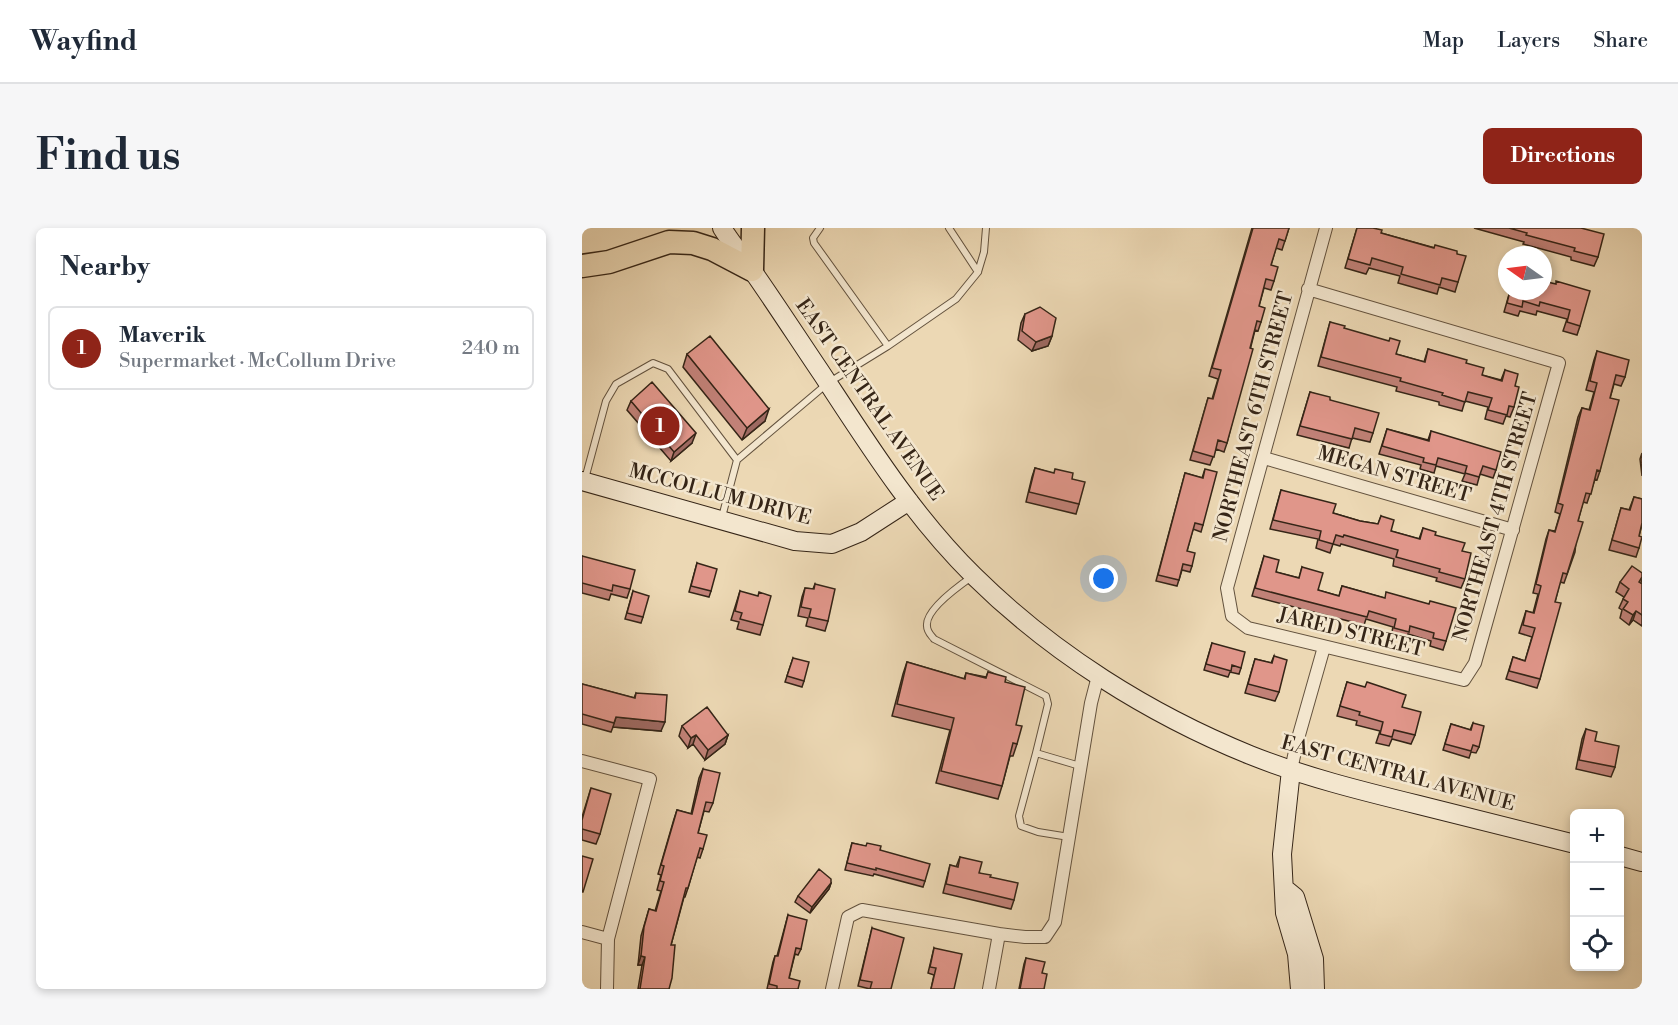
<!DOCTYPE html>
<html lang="en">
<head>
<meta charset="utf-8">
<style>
	body { margin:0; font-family:"Libre Bodoni",serif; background:#f6f6f7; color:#1f2937 }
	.controls { position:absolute; right:18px; bottom:18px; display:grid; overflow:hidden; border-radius:9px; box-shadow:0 3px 9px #0003 }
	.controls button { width:54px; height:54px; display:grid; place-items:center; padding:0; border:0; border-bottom:2px solid #e0e1e3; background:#fff; color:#1f2937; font:30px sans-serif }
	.compass { position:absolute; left:916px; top:18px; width:54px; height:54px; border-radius:50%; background:#fff; box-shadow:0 3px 9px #0003; rotate:284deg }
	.you { position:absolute; left:522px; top:351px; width:21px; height:21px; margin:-15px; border:4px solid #fff; border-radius:50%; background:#1a73e8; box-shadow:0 0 0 9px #1a73e833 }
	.badge { display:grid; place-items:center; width:39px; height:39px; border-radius:50%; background:#8f2418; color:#fff; font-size:20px; font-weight:700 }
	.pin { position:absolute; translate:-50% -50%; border:3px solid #fff; box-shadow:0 2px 6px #0006 }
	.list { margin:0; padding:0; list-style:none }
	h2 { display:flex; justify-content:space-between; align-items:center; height:78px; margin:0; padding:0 24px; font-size:26px }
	h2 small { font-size:20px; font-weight:400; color:#747a83 }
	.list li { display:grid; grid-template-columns:39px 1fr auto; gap:18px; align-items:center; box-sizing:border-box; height:84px; margin:0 12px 12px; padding:0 12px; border:2px solid #e0e1e3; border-radius:9px }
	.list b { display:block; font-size:22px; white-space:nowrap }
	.list p { margin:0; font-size:20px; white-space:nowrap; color:#747a83 }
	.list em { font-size:20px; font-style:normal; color:#747a83 }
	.icon { flex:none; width:33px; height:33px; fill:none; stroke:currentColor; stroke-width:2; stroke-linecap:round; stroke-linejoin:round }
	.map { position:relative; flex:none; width:1060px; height:761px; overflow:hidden; border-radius:9px }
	header { display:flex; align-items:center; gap:36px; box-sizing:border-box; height:84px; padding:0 30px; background:#fff; border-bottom:2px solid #e0e1e3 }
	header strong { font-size:28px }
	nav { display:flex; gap:33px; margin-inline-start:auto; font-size:21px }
	.intro { display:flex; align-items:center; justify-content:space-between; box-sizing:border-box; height:144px; padding:0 36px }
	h1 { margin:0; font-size:42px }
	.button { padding:15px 27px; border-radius:9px; background:#8f2418; color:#fff; font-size:21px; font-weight:700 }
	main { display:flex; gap:36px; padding:0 36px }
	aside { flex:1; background:#fff; border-radius:9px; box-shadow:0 3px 9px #0003 }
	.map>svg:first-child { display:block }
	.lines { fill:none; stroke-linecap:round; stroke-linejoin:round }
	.lane-casing { stroke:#63523e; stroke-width:8 }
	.street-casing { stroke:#63523e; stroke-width:14 }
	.secondary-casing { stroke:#352517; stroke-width:20 }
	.highway-casing { stroke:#352517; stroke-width:25 }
	.lane { stroke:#f3e6ce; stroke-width:6 }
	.street { stroke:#f3e6ce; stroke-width:12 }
	.secondary { stroke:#f3e6ce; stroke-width:18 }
	.highway { stroke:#ecd8b4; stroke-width:22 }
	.wall { fill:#c18177; stroke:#352517; stroke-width:1.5 }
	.shaded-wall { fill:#9d6961; stroke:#352517; stroke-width:1.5 }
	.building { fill:#e0968a; stroke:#352517; stroke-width:1.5 }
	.labels { text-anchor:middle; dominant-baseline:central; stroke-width:5; stroke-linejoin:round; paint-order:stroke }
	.street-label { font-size:20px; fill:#352517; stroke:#f3e6ce }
</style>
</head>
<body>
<header>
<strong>Wayfind</strong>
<nav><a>Map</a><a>Layers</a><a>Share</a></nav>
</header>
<div class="intro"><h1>Find us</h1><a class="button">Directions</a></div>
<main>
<aside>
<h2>Nearby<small></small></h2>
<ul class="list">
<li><span class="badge">1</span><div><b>Maverik</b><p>Supermarket · McCollum Drive</p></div><em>240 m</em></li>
</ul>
</aside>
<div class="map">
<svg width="1060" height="761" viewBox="0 0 1060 761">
	<rect width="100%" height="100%" fill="#ecd8b4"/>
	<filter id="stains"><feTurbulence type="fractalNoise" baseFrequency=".00333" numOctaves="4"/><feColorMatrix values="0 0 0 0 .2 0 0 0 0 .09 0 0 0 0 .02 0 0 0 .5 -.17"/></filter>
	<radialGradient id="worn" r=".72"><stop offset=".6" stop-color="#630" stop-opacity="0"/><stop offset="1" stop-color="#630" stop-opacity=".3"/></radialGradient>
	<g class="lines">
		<g class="lane-casing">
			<path id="lane" d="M238,0L231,10L232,15L306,118
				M367,0L396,44
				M155,232L246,155L306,118L374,71L396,44L402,24L404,0
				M3,251L24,173L34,156L71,135L86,141L155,232L140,289
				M391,348C378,357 343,382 345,398C345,404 349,407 352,411L464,468L466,476L454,525L498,538
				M454,525L437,588L439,598L456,604L487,609"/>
		</g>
		<g class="street-casing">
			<path id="street" d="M726,61L977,135L893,435L882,452L666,400L650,388L645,360L744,0
				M682,230L931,302
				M0,533L68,551L26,711L25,761
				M709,542L715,514L742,419
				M0,704L26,711
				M250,761L266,689L280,682L417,706L443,709H463L473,694L509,475L516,448
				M407,761L417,706"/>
		</g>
		<g class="secondary-casing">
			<path id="secondary" d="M140,0C150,16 162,30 172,45C195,78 217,112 240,146C286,216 331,288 392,348C470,425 567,486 668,527C723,549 780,563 837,577C889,590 941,603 993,616
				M0,253L213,313L250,316L279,304L327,273
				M709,542L700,626L703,685L715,726L718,761
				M1038,628L1060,634
				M702,660L713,669L732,731L733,761"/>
		</g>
		<g class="highway-casing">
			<path id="highway" d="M0,38L27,34L87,14L111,15L130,21L170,42L171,0"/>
		</g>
		<use href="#lane" class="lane"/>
		<use href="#street" class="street"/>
		<use href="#secondary" class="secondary"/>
		<use href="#highway" class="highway"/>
	</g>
	<path class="wall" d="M670,0H707L700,22L694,20L689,37L692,53L689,62L682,60L677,78L679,94L676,103L673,102L645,215L642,224L634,221L628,237L608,232L626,170L630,171L636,151L627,148Z
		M775,0L799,5L875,26L876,54L873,64L857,59L855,66L816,55L818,48L787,40L784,46L763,40Z
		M892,0H999L1016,29L1012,38L989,32V29L941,16L942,14Z
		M973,56L998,98L995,107L981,103L985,91L955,83L954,87L938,83L936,88L922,84L928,63H961Z
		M443,86L470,108L466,118L450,123L436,112L439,95Z
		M748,94L814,126L842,134L846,121L884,135L900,147L919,152L923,142L933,158L932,179L928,189L924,188L921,196L903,191L906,179L883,173L880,183L857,177V174L814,163L815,159L736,138Z
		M1015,123L1043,149L1039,158L1032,156L1028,170L1018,243L1015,252L1013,251L1005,275L1001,274L996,293L993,324L982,355L978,354L973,374L958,451L955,460L924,451L931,429L943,433L950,409L937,405L944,383L951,385L956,366L951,365L964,311L967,302L973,303L978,286L973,284L996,189L1000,180L1007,182L1012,164L1004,162L1012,132Z
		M105,126L183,193L160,212L101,139Z
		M728,164L748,172L791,205L788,214L770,210L767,220L715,207Z
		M49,173L110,215L89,233L45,182Z
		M805,201L846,212L849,203L914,242L911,250L898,246L895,257L880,253L883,246L854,238L852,245L838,241L839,237L797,226Z
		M1060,225V248L1058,231Z
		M453,240L490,251L497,276L494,286L444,274L450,249Z
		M623,241L621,297L619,304L611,301L605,323L610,338L608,344L600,342L595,358L574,353L603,245L620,250Z
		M699,262L751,285L778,293L796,296L799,288L809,303L837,311L841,300L853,307L880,323L883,351L879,360L854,353L855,350L811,338L812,331L759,316L758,318L751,316L748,325L734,320L736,311L688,301Z
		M1052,269L1060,271V297L1057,308V320L1054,329L1027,322L1039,280L1047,282Z
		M0,328L48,361L45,370L29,366L27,372L0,365Z
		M682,328L694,344L717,350L720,339L736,362L757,368L760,358L802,370L864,413L861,422L848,418L849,413L826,406L824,412L809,408L811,399L784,391L782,397L670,368Z
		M115,335L129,363L127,369L107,364Z
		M1060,345V351L1059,355L1060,356V398L1051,392L1047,397L1038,390L1040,382L1037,380L1042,369L1034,364L1038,354Z
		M233,356L246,393L243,403L224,398L226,390L216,388L220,369L223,360L231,361Z
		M51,363L61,389L59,395L43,391Z
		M158,363L181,397L178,407L155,401L157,394L149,392Z
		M630,415L659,440L657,446L648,444L646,449L622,442Z
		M692,428L697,464L693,473L663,465L673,431L689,435Z
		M211,430L222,453L220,459L203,454Z
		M325,434L382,451L384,445L404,449L406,444L423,454L434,497L435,516L431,528H428L420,558L416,571L354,555L368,502L310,488L321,446Z
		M765,454L820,479L833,507L829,516L810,511L807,518L794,515L798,503L774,497L775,493L755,488Z
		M0,456L52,470L54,465L79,503L31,499L29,504L0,496Z
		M891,495L897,519L894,525L889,524L887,530L861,522L869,496L888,502Z
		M100,498L146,507L143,516L123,532L111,516L106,520L97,508Z
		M1004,501L1033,539L1029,549L994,541L1000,511Z
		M121,541L131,575L127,584L122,583L116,605L121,621L118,630L115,629L106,660L103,669H102L89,717L87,761H56L60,737H56L59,708L67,681L73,683L79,663L75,662L79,647L76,646L92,591L95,582L109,586L117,550Z
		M9,560L18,606L14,616L0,612V589Z
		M270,615L298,622L343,653L341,659L292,646L291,648L263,642Z
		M378,629L397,645L408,649L432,672L429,681L361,665L368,637L374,639Z
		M249,655L247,661L228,685L213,674L216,668Z
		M206,687L219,721L216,727L213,726L207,750L216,761H185L191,734L193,728H195Z
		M290,700L309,761H288L276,758Z
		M352,720L372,761H349L352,747L346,745Z
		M444,730L460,745L462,761H437L442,736Z"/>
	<path class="shaded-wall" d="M470,108L466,118L450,123L454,114Z
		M187,181L183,193L160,212L165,200Z
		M114,205L110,215L89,233L92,224Z
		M1054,383L1051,392L1047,397L1051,387Z
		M34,489L83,494L79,503L31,499Z
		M114,507L111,516L106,520L109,510Z
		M146,507L143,516L123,532L126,522Z
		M249,655L247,661L228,685L230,679Z
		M59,728L63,729L60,737H56Z"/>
	<path class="building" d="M671,0H707L703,13L697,11L689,37L696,39L692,53L684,51L677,78L683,80L679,94L675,93L668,120L671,121L645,215L636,212L632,229L611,223L626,170L631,171L639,142L630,140Z
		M775,0H791L800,2L799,5L852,20L853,17L875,23V26L884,28L876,54L860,50L858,57L819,46L821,39L790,30L788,37L766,31Z
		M927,0H999L1022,6L1016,29L992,23L993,20L944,7L945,5Z
		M961,53L974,56V53L1008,63L998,98L985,94L988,82L958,74L957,78L941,73L940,79L925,75L928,63H961Z
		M458,79L474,90L470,108L454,114L440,103L443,86Z
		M748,94L763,98L762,100L807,113L808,110L818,113L814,126L843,134L846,121L885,132L884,135L902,140L900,147L920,153L923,142L936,146L933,158L937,159L932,179L927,178L925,187L906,182L910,170L886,164L883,174L860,167L861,165L818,153L819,150L739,129Z
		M128,108L187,181L165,200L105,126Z
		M1015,123L1047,132L1043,149L1034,147L1028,170L1037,172L1018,243L1015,242L1009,266L1004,265L996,293L1001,294L985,346L981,345L973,374L979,375L958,451L927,443L931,429L943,433L953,400L941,397L944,383L952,385L959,358L954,356L967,302L973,304L981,277L976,275L1000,180L1008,182L1015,155L1008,153Z
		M70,154L114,205L92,224L49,173Z
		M728,164L748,169V172L797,185L791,205L773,200L770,211L718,198Z
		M805,201L847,213L849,203L919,224L914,242L901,238L897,249L883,245L885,238L856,230L854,237L841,234L842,230L800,218Z
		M453,240L472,245L473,241L491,245L490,251L503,254L497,276L447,264Z
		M623,241L635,244L621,297L613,295L605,323L613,325L610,338L601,336L597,352L576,347L603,245L621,250Z
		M699,262L754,276L751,285L778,293L796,296L799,288L812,292L809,303L838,311L841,300L854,304L853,307L883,315L880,323L889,325L883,351L857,344L858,341L814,329L816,322L762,307L761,309L754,307L751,316L737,312L739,303L691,292Z
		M1052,269L1060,271V295L1057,308L1060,309L1057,320L1030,312L1039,280L1048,282Z
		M0,328L53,342L48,361L31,357L30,363L0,355Z
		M682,328L697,332L694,344L717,350L720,339L741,345L736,362L757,368L760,358L803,370L804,364L847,376L848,373L874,380L864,413L851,410L852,405L828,398L827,404L812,400L814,391L787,383L785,389L673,360Z
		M115,335L135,341L129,363L109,358Z
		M1050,338L1060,345V349L1057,354L1060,356V387L1054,383L1051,387L1041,381L1046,374L1041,371L1047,361L1038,354Z
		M233,356L253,361L246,393L227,389L229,381L219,379L223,360L232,361Z
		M51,363L67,368L61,389L45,385Z
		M158,363L176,368L177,364L189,368L181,397L158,391L160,385L153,383Z
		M630,415L663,424L659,440L650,437L649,443L624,436Z
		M692,428L705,432L697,464L666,456L673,431L690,435Z
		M211,430L227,434L222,453L205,448Z
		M325,434L383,451L384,445L404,450L406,444L424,449L423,454L443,459L434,497L440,498L435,516L431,515L420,558L359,543L372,490L315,476Z
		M765,454L783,459L785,454L824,467L820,479L839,484L833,507L812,502L810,509L798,506L801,494L777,487L778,484L758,478Z
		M0,456L53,470L54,465L85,467L83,494L34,489L32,495L0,486Z
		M125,479L146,507L126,522L114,507L109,510L100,498Z
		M891,495L902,498L897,519L891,517L889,523L863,516L869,496L889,502Z
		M1004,501L1015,504L1013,513L1037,518L1033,539L997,532Z
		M121,541L138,545L131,575L124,574L116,605L125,607L121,621L118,620L106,660H104L89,717H93L90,750L87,761H58L63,729L59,728L62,699L67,681L74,683L82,654L78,653L82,638L79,637L95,582L110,586Z
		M9,560L29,566L18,606L0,601V592Z
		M270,615L284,618L285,615L299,618L298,622L348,636L343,653L294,640V642L265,635Z
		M0,628L11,631L1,664H0Z
		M378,629L400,634L397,645L409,647L408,649L436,655L432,672L364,656L368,637L376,639Z
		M237,641L249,651V655L230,679L216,668Z
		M206,687L225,692L219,721L214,720L207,750L218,753L216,761H195V758L187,756L193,728H196Z
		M290,700L322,710L309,761H288L290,754L278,752Z
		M352,720L380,726L372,761H349L354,740L348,739Z
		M444,730L463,734L460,745L465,746L462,761H438Z"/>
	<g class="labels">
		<g class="street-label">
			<text transform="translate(287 172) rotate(55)">EAST CENTRAL AVENUE</text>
			<text transform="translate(672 189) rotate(-75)">NORTHEAST 6TH STREET</text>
			<text transform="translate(812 247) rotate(16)">MEGAN STREET</text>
			<text transform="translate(138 267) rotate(15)">MCCOLLUM DRIVE</text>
			<text transform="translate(914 289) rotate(-74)">NORTHEAST 4TH STREET</text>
			<text transform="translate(769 405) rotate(14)">JARED STREET</text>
			<text transform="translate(816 546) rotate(15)">EAST CENTRAL AVENUE</text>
		</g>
	</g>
	<rect width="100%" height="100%" filter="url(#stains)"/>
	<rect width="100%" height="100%" fill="url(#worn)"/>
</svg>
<div class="controls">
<button>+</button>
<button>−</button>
<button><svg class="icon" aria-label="locate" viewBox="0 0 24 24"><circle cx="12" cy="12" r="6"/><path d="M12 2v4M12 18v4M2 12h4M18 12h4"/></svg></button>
</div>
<svg class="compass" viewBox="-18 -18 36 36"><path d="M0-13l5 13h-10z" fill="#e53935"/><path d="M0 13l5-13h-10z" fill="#747a83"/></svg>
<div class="you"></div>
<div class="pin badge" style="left:78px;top:198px">1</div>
</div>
</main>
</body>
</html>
